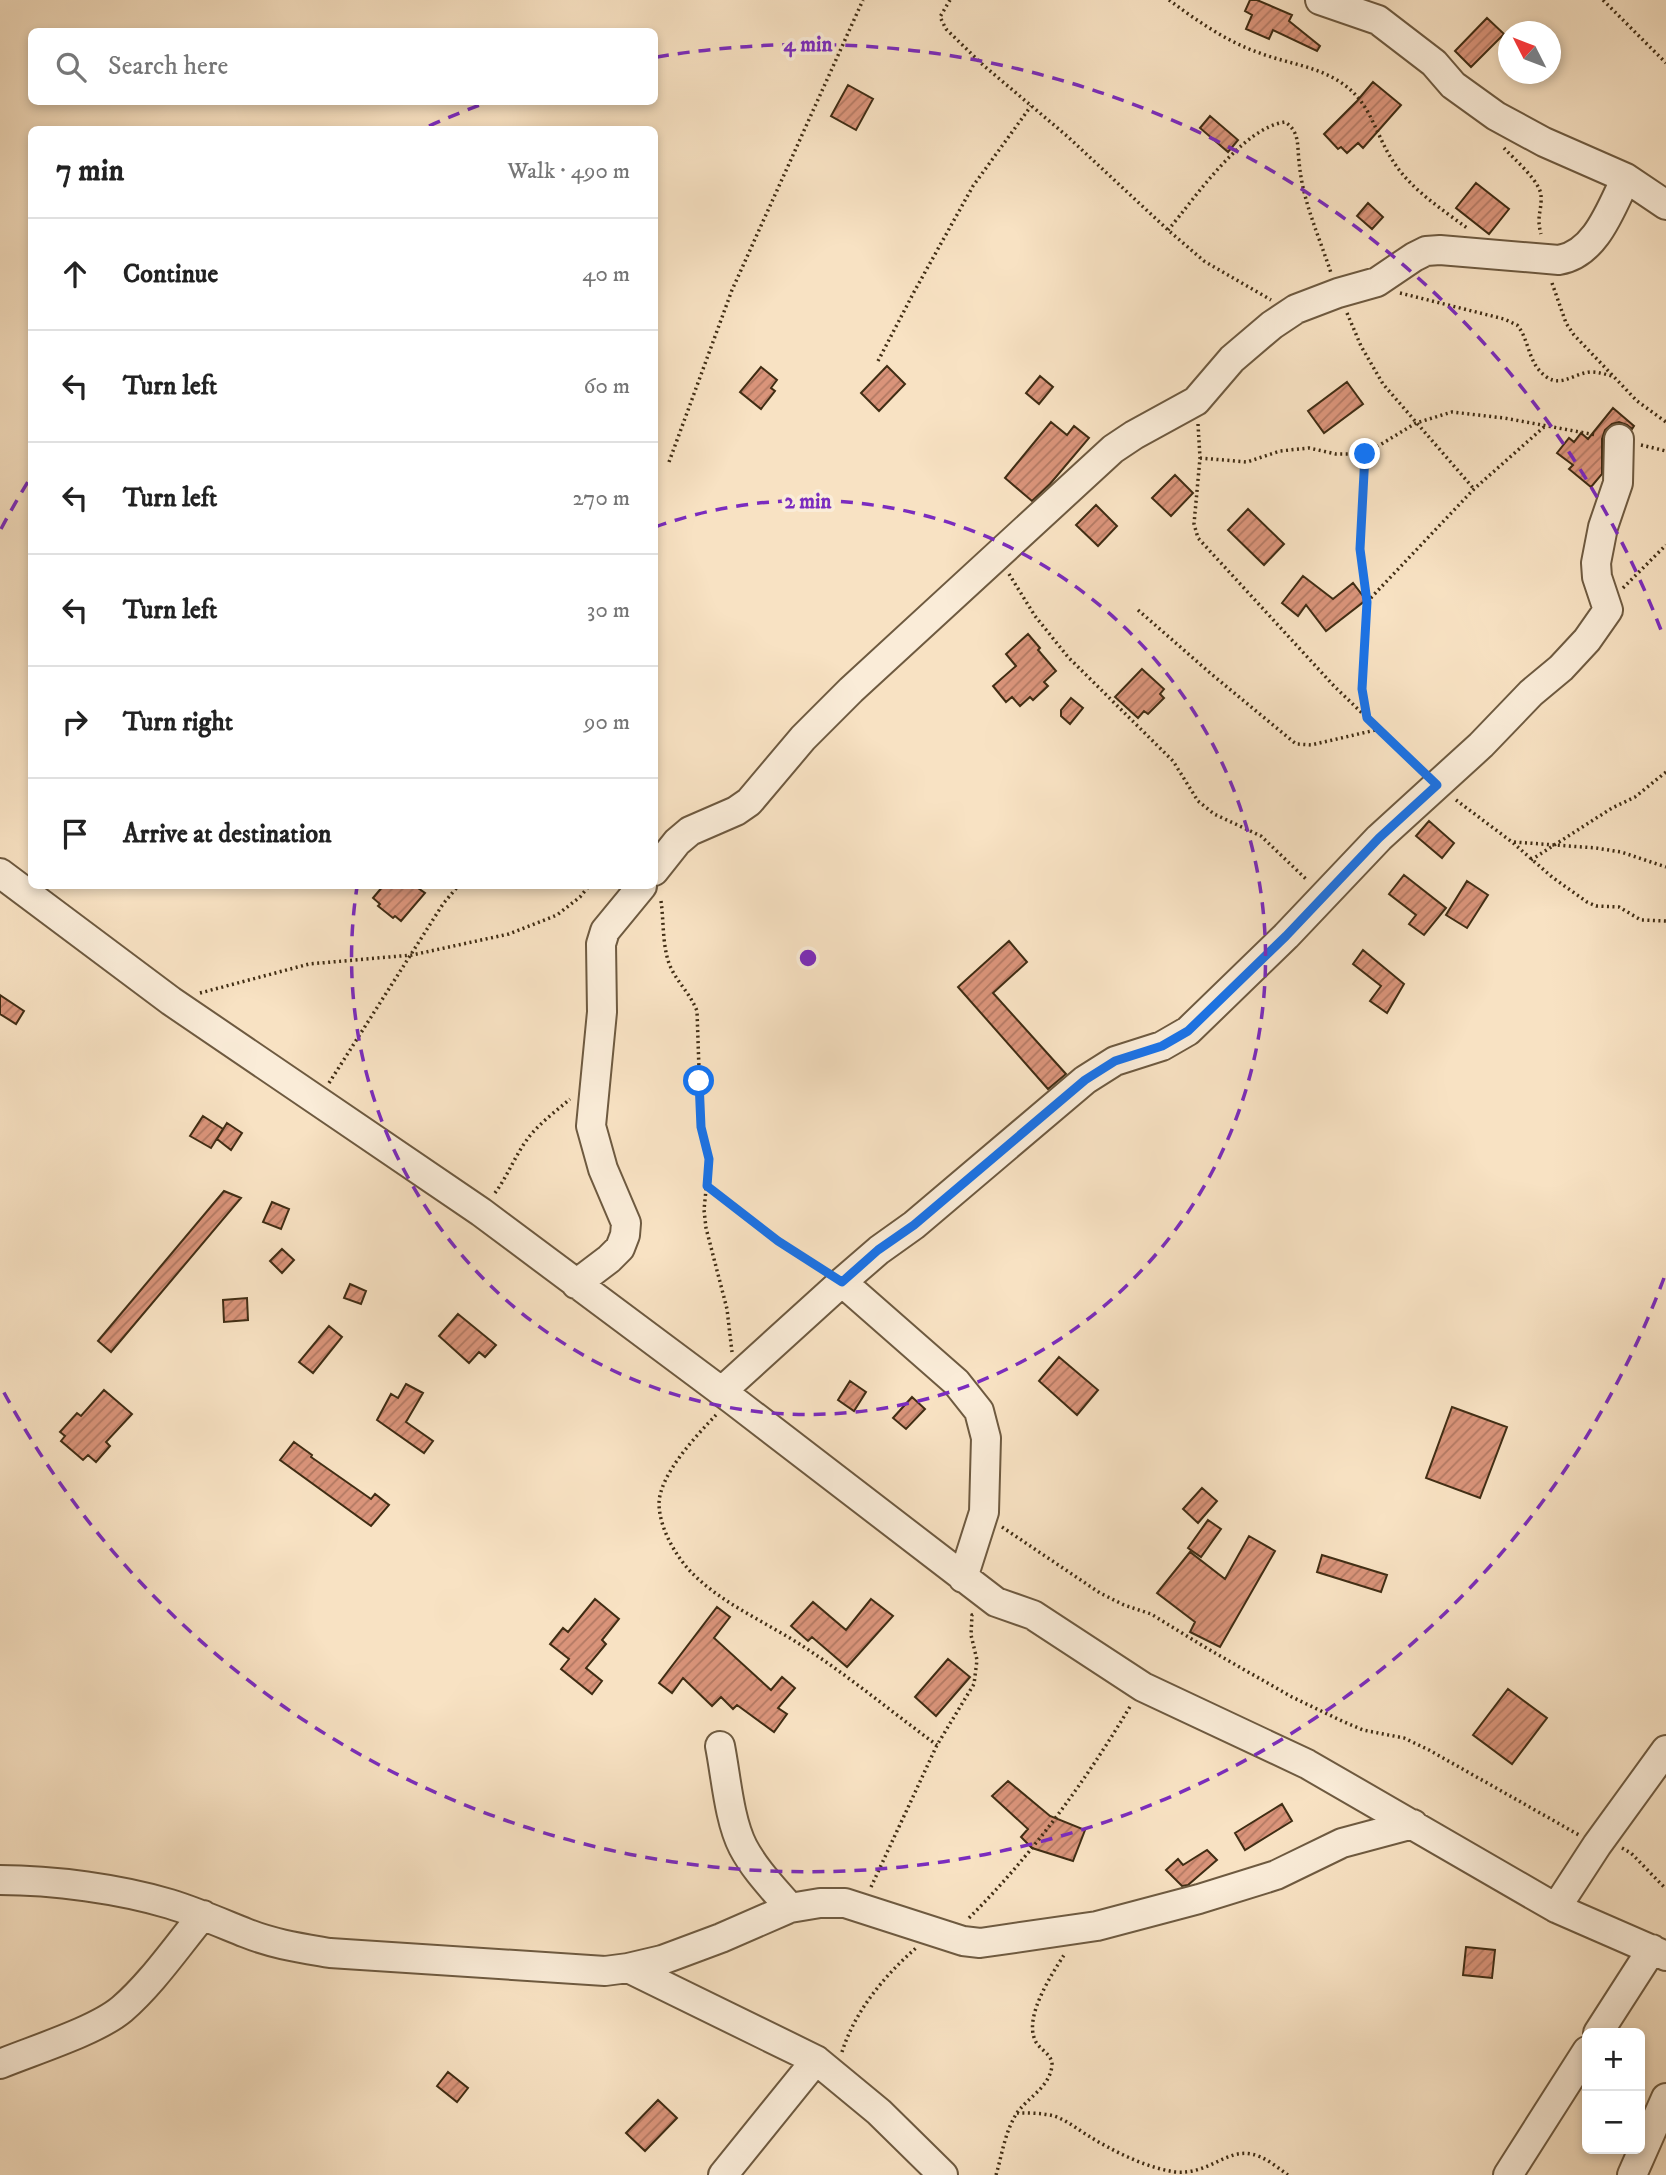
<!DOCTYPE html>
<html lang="en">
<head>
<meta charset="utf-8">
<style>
	body { margin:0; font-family:"IM FELL DW Pica",serif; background:#f2f2f2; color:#222 }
	.controls { position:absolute; right:21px; bottom:21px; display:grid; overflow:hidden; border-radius:10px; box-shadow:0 4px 10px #0003 }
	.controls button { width:63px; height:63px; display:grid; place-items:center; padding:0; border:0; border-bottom:2px solid #e0e0e0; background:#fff; color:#222; font:35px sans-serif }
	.compass { position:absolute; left:1498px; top:21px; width:63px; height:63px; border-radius:50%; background:#fff; box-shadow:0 4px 10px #0003; rotate:312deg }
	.stop { position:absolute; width:21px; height:21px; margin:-16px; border:5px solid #1a73e8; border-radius:50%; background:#fff }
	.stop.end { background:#1a73e8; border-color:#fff; box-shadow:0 2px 7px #0008 }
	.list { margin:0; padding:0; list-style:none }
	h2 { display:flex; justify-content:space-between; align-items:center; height:91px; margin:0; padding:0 28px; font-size:30px }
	h2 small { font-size:23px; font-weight:400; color:#767676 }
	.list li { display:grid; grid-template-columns:46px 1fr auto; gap:21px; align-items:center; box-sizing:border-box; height:112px; padding:0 28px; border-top:2px solid #e0e0e0 }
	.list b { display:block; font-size:26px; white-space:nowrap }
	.list em { font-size:23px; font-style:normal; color:#767676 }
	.icon { flex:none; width:38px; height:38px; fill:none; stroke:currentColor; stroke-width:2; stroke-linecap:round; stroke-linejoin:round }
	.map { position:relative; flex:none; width:1666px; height:2175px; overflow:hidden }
	.search { position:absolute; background:#fff; box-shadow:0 4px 10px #0003; left:28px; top:28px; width:630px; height:77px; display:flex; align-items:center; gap:18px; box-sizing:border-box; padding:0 24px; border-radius:10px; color:#767676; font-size:26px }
	.panel { position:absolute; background:#fff; box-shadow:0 4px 10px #0003; left:28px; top:126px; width:630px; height:763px; border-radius:10px }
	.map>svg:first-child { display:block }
	.building { fill:url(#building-hatch); stroke:#402d14; stroke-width:2 }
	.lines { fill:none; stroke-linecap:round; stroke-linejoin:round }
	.minor-casing { stroke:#6e5a40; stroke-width:32 }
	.path { stroke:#402d14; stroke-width:3.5; stroke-dasharray:2 3.5; stroke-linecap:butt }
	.minor { stroke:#faecd8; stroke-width:28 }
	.route { stroke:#1a73e8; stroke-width:9 }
	.ring { fill:none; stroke:#7b2cbf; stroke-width:3.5; stroke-dasharray:12 9 }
	.centre { fill:#7b2cbf; stroke:#faecd8; stroke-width:3.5 }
	.ring-label { font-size:21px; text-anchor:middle; font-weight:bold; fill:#7b2cbf; stroke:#faecd8; stroke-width:7; stroke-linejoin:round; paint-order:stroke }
</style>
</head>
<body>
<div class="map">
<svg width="1666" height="2175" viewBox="0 0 1666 2175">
	<defs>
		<pattern id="building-hatch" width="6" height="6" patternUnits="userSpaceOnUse" patternTransform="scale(1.75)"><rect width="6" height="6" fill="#da947a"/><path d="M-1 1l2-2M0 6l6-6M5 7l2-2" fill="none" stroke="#b27963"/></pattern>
	</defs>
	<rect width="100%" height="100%" fill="#f8e2c3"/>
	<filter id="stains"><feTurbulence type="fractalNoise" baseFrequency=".00286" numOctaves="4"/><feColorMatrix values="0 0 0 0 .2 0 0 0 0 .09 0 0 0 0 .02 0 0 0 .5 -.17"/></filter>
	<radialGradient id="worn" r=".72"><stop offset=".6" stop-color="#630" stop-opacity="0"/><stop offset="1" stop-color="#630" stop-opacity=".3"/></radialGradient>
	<path class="building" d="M1250,0H1257L1292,15L1289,21L1320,46L1317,51L1273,30L1269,39L1246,29L1252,15L1245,11Z
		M1487,18L1504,34L1471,67L1455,51Z
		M1373,82L1401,105L1363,148L1358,143L1347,153L1341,147L1338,149L1324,134L1357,101Z
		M848,85L873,99L856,130L831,116Z
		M1210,116L1238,140L1228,152L1200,128Z
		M1476,183L1509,209L1489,234L1456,208Z
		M1368,203L1383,217L1372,229L1357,216Z
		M887,366L905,384L879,411L861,393Z
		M761,367L777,380L771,388L775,391L761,409L740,392Z
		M1040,376L1053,387L1039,404L1026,393Z
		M1347,382L1363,404L1324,433L1308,411Z
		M1613,408L1634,426L1632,429L1627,425L1619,422L1612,424L1605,430L1602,439V474L1591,487L1569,469L1573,465L1557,453L1569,438L1574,442L1581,433L1588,439Z
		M1051,422L1067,435L1074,426L1089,438L1050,484L1032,501L1005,478Z
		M1175,475L1193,493L1171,516L1152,498Z
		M1096,505L1117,526L1098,546L1076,525Z
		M1248,509L1284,544L1264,565L1228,530Z
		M1303,576L1333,599L1353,583L1366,600L1326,631L1306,605L1298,616L1282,603Z
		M1028,634L1040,648L1038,650L1056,671L1044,682L1048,686L1033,700L1030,697L1020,706L1012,697L1006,702L993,686L1016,666L1006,654Z
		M1142,669L1164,689L1160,694L1164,698L1148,714L1144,711L1138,718L1115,697Z
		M1071,698L1083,708L1070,724L1061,716V710Z
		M1429,821L1454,843L1442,858L1416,836Z
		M1404,875L1446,908L1424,935L1409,924L1416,915L1389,894Z
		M1467,881L1488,895L1467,928L1446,915Z
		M383,886H415L425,893L401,921L395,916L393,918L378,906L380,904L373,898Z
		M1009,941L1027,962L993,993L1066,1074L1048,1089L958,987Z
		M1363,950L1404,984L1387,1013L1370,1001L1381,986L1353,964Z
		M0,995L24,1011L16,1024L0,1014Z
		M203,1116L223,1129L211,1148L190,1136Z
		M227,1123L242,1133L231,1150L217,1139Z
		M224,1191L241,1198L111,1352L98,1341Z
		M272,1202L289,1209L281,1229L263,1222Z
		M282,1249L294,1260L282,1273L270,1261Z
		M350,1284L366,1291L361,1304L344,1298Z
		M247,1298L248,1320L224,1322L223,1300Z
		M458,1314L496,1345L485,1357L479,1352L469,1363L439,1336Z
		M329,1326L342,1337L313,1373L299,1362Z
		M1059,1357L1098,1390L1077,1415L1039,1381Z
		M850,1381L866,1392L854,1411L838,1400Z
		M406,1384L423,1393L406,1422L433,1441L424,1453L377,1420L391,1394L398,1398Z
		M104,1390L132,1414L106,1442L110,1446L96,1462L88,1455L83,1460L61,1441L65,1436L60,1432L77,1413L81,1416Z
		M912,1397L925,1409L906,1429L893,1418Z
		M1452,1407L1507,1427L1480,1498L1426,1478Z
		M294,1442L312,1455L311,1457L371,1499L375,1494L389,1505L371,1526L280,1460Z
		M1202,1488L1217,1501L1198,1523L1183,1509Z
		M1208,1520L1221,1529L1201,1557L1188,1548Z
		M1249,1536L1275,1551L1220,1647L1190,1632L1195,1622L1157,1593L1190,1552L1225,1579Z
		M1322,1555L1387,1575L1381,1592L1317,1572Z
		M595,1599L619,1619L602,1640L606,1644L586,1668L602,1681L592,1694L561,1669L569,1659L550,1644L563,1628L568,1632Z
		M871,1599L893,1616L847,1667L812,1637L808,1641L791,1626L813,1602L846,1630Z
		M717,1607L730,1617L714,1638L771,1690L782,1677L795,1688L778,1708L787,1714L774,1732L737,1705L733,1709L721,1697L712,1706L683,1678L672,1693L659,1683Z
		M948,1659L970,1677L936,1716L915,1697Z
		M1508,1689L1547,1718L1512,1764L1473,1735Z
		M1008,1781L1050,1816L1085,1830L1073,1861L1032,1848L1021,1837L1028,1829L992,1796Z
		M1282,1804L1292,1821L1245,1850L1235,1833Z
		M1207,1850L1217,1860L1188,1885L1182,1886L1166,1870L1178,1859L1183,1865Z
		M1466,1947L1495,1950L1492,1978L1463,1975Z
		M448,2072L468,2088L457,2102L437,2086Z
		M658,2100L677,2118L645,2151L626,2133Z"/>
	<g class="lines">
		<g class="minor-casing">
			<path id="minor" d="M1320,0L1378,20L1434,63L1453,85L1496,116L1544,142L1626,178L1666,205
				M654,871L677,842L690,831L736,811L749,802L803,738L851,690L1113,449L1134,435L1196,401L1232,359L1272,325L1296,309L1338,293L1377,282L1414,257L1426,251L1440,250L1559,260C1596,254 1611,208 1626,178
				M0,873L171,1001L481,1212L733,1400L996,1602L1033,1615L1143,1687L1307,1764L1556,1908L1666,1956
				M842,1282L956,1382L979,1411L986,1438L984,1512L963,1578
				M576,1284L609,1259L620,1248L625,1235L626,1223L603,1169L591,1126L602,1012L601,944L605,931L642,886
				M722,1391L842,1282L879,1250L914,1225L1085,1080L1115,1061L1162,1046L1188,1031L1286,936L1379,838L1481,745L1531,693L1561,668L1587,640L1608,610L1597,577L1596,563L1603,527L1618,483L1619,439
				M720,1746C726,1776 729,1820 743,1847C755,1870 774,1889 790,1908
				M0,1880C53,1880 120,1889 170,1904C196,1912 221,1923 246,1933C273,1944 301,1948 330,1953L605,1971L628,1968L662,1960L721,1938L790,1908L820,1903H845L963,1941L980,1943L1097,1926L1199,1899L1276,1875L1342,1843L1413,1824
				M1556,1908L1597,1845L1666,1750
				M628,1968L816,2060L879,2112L943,2175
				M1598,2033L1652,1949
				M0,2064C34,2050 96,2031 122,2009C153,1982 177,1946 203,1915
				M723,2175L816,2060
				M1508,2175L1587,2051
				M1632,2175L1666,2098"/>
		</g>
		<path class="path" d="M950,0L940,17L946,29L983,65L1067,136L1168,230L1204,261L1271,300
			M1169,0C1196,20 1226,41 1257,52C1287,64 1321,66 1347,87C1372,106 1377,139 1395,164C1412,190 1443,210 1467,228
			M1603,0L1666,63
			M1504,148C1514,159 1541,182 1541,196C1542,211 1536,216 1541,234
			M1168,230C1196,197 1242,128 1285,122C1300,132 1297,145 1299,161C1302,200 1319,236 1331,273
			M1552,283L1566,323L1574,335L1637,401L1666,422
			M1400,293L1504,319L1517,325C1528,338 1528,357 1539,370C1558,392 1570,374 1590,372C1598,372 1605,374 1612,376
			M1347,313L1361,346L1383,384L1474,489
			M878,361L914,292L973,186L1031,106
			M1198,424L1200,458L1194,524L1198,538L1334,686L1421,770
			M1641,445L1666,451
			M1365,455L1360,549L1367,602L1362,689L1367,716
			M1200,458L1247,462L1280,451L1309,448L1336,454H1365L1416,423L1452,412L1504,418L1596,435
			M669,462L732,290L863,0
			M1009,574L1035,616L1068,657L1173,761L1198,801L1214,814L1261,836L1307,880
			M1623,588L1666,545
			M1367,602L1474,489L1544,427
			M1138,610L1209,672L1296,744L1311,745L1380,729
			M1456,800L1512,842L1552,877L1587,902L1596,906L1619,907L1641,920L1666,921
			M1514,842L1596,848L1621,852L1666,867
			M1531,860L1612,808L1635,797L1666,772
			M661,901C664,922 662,949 671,968C678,983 691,995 697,1011L701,1127L709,1159L704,1210L706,1228L727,1309L732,1352
			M200,993L309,964L412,955L509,934L557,915L580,897L589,886
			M329,1083L443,904L458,886
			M707,1186L759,1227L822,1270
			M495,1193C507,1177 514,1158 526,1141C537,1125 555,1112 570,1099
			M716,1415C696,1436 660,1474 659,1503C659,1528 676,1557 693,1574C724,1605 768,1623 804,1647C850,1677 893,1713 937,1745
			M1002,1527L1100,1593L1124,1605L1151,1614L1208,1649L1292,1697L1342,1721L1363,1730L1404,1738L1429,1750L1579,1835
			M1622,1848L1631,1853L1666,1889
			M871,1887L937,1745L974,1684L977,1660L971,1635L972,1615L975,1614
			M969,1918C1032,1855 1085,1782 1131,1705
			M842,2052C855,2011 884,1976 916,1948
			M1017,2113C1029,2113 1043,2113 1054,2116C1066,2120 1076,2128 1087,2135C1113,2151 1144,2167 1175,2172C1208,2175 1226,2149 1251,2154C1264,2156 1277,2167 1288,2175
			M996,2175C1002,2155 1005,2131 1017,2113C1028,2097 1049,2088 1052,2066C1053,2054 1039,2050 1035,2040C1024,2016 1052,1974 1064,1955"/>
		<use href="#minor" class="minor"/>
	</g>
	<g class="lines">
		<path class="route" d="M699,1081L701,1127L709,1159L707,1186L778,1241L842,1282L878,1250L914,1225L1085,1080L1115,1061L1162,1046L1188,1031L1286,936L1379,838L1437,785L1367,718L1362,689L1367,602L1360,549L1365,454"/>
	</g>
	<g class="ring">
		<path d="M655 527A457 457 0 1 1 357 887"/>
		<path d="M1664 1278A914 914 0 0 1 1 1387M1 529A914 914 0 0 1 29 480M429 126A914 914 0 0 1 488 102M657 57A914 914 0 0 1 1664 638"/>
	</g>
	<circle cx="808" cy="958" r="10" class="centre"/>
	<g class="ring-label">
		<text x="808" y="51">4 min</text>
		<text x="808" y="508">2 min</text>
	</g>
	<rect width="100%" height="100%" filter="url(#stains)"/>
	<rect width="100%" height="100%" fill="url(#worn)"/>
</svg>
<div class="controls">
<button>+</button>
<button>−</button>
</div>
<svg class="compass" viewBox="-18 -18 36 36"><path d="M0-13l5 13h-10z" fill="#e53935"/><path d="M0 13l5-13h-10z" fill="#767676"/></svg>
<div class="stop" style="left:699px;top:1081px"></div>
<div class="stop end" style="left:1365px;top:454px"></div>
<div class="search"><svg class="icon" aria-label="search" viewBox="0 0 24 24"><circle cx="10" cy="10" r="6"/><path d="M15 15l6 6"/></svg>Search here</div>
<section class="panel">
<h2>7 min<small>Walk · 490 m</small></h2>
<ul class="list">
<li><svg class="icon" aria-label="ahead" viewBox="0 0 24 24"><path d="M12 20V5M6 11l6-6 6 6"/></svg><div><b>Continue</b></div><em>40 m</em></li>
<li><svg class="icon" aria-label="left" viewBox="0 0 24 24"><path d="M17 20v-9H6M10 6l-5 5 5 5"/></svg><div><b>Turn left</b></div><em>60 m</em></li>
<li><svg class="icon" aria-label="left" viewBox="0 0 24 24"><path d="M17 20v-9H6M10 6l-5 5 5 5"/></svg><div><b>Turn left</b></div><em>270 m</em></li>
<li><svg class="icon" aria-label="left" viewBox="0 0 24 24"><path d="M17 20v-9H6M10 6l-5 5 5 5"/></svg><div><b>Turn left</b></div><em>30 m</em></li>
<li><svg class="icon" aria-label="right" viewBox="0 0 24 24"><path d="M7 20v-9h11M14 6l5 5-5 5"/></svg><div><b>Turn right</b></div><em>90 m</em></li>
<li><svg class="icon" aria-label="arrive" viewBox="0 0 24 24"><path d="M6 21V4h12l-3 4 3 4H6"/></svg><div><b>Arrive at destination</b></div></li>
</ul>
</section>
</div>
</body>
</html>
